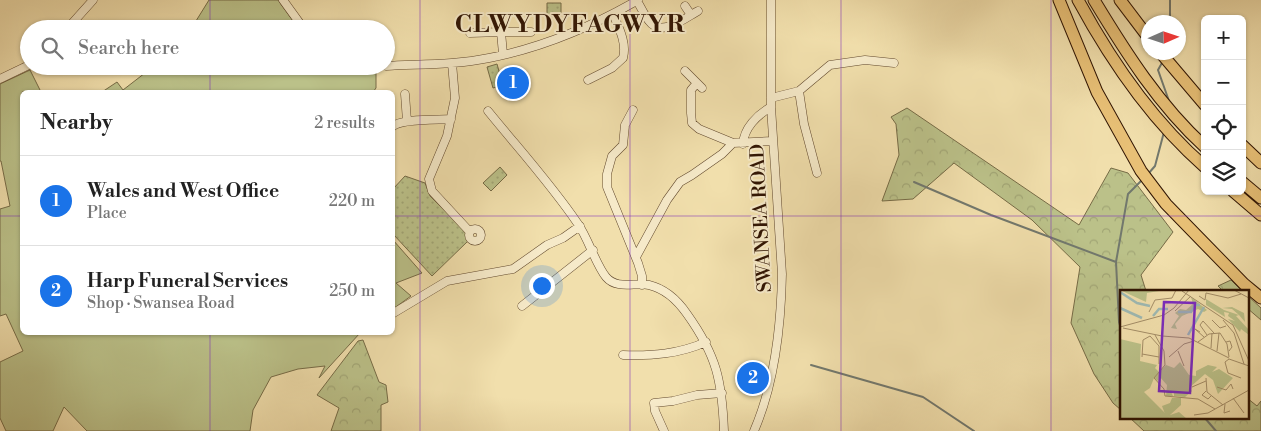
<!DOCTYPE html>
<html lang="en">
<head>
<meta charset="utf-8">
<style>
	body { margin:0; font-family:"Libre Bodoni",serif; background:#f6f6f6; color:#222 }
	.controls { position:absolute; right:15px; top:15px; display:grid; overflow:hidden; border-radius:8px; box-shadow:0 1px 4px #0004 }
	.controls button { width:45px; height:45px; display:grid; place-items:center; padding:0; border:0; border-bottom:1px solid #e0e0e0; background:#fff; color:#222; font:25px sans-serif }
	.compass { position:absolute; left:1141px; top:15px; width:45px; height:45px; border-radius:50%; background:#fff; box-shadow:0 1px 4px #0004; rotate:87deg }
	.you { position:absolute; left:541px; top:285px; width:18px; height:18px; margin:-12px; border:4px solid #fff; border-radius:50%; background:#1a73e8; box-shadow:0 0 0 8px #1a73e833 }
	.badge { display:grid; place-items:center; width:32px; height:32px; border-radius:50%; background:#1a73e8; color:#fff; font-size:16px; font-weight:700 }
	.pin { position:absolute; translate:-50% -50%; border:2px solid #fff; box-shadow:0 1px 5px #0006 }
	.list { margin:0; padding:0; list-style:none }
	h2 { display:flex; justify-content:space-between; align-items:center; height:65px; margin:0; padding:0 20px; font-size:21px }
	h2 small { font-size:16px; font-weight:400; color:#767676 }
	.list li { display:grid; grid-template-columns:32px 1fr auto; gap:15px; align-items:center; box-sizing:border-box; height:90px; padding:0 20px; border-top:1px solid #e0e0e0 }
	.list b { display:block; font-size:19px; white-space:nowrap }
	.list p { margin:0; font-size:16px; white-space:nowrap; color:#767676 }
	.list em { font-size:16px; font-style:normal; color:#767676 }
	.icon { flex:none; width:28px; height:28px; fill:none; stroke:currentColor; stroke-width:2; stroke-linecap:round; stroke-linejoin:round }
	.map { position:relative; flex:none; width:1261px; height:431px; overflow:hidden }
	.search { position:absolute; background:#fff; box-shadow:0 1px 4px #0004; left:20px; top:20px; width:375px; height:55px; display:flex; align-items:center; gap:12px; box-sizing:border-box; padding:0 18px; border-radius:28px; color:#767676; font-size:19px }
	.panel { position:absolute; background:#fff; box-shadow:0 1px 4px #0004; left:20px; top:90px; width:375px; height:245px; border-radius:8px }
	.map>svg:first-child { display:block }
	.grass { fill:#bbc189; stroke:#766b46 }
	.forest { fill:url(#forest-crowns); stroke:#766b46 }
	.park { fill:url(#park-dots); stroke:#766b46 }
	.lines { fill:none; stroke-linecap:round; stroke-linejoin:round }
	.stream { stroke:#72786d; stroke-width:2 }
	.minor-casing { stroke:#61482d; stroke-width:9 }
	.highway-casing { stroke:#311503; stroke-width:13 }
	.minor { stroke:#f6eac9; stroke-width:8 }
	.highway { stroke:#e8c076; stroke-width:11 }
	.grid { fill:none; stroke:#7b2cbf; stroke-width:1; stroke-opacity:0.55 }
	.labels { text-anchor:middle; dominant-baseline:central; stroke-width:4; stroke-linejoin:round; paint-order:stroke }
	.street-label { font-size:19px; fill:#311503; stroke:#f6eac9 }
	.district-label { font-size:24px; font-weight:bold; letter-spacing:1px; fill:#311503; stroke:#f6eac9 }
	.inset-river { fill:none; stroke:#9ebab4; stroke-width:2.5 }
	.inset-road { fill:none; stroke:#a48e68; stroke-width:1 }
	.view { fill:#7b2cbf; fill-opacity:0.15; stroke:#7b2cbf; stroke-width:2.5 }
	.inset-edge { fill:none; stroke:#311503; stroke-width:2.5 }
</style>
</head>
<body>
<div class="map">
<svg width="1261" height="431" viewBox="0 0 1261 431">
	<defs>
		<pattern id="forest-crowns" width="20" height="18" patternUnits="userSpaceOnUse" patternTransform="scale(1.25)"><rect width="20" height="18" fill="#bbc189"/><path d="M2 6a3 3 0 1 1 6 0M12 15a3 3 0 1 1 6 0" fill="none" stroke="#a1a575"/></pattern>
		<pattern id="park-dots" width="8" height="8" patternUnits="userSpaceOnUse" patternTransform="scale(1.25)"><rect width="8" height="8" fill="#bbc189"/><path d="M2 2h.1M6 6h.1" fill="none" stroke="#a1a575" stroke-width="1.8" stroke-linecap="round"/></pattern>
	</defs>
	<rect width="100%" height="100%" fill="#f1dfac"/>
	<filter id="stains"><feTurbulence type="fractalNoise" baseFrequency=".004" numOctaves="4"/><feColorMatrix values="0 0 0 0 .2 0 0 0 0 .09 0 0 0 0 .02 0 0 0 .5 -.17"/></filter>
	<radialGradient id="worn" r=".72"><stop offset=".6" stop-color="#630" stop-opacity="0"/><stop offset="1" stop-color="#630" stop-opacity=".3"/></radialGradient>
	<path class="grass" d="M209,0H278L299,29H191Z
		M154,66H321L326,70L336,66H361L376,72V88L373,92H102L117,82L123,90Z
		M30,70L41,92H22V332L360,333L319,378L325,366L298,369L271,377L253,410L250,431H87L64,407L53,431H6L0,418V362L23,351L6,314L0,316V209L10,206L1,161H0V84Z
		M393,240L422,273L396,283L411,296L393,309Z"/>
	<path class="forest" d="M907,108L1079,225L1111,168L1128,173L1173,232L1141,275L1146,291H1121V410L1113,403L1094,374L1071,323L1080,267L1032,220L954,163L913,199L882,201L899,155L896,124L891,117Z
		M1231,280L1242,291H1223L1218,286Z
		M1247,295L1261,308V320L1247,308Z
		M363,340L379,382L386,385L388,402L381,405V431H331L339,408L317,395L358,341Z
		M1247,398L1257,406L1261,401V431H1144L1129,417H1247Z"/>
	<path class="park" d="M547,3H561V13L547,19Z
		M497,64L503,85L493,88L487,67Z
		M500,167L507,175L491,191L483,183Z
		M405,176L425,183L430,196L466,232V237L468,241L432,276L393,234V189Z"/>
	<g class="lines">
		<path class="stream" d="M1170,22V0
			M1163,61L1158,70L1169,101
			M1148,174L1155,166L1164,132
			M914,182L991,215L1116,262
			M1121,329L1119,322L1116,262L1128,194L1143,179
			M811,365L923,397L974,431
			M1204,417L1216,431"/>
		<g class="minor-casing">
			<path id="minor" d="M283,0L304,29
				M637,1C641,7 644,15 649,21C661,38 685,18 698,11
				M685,6L691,15
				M67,29L93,0
				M470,33L501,32
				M503,54L501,32H531
				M452,63L455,98L447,136L429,179L432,191L470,232
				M386,66C420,64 455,65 489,58C540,48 593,26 638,0
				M685,71L702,88
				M0,79L29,65
				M588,80L612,68L623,58C627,43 619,28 613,14
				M697,83L691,90V113L692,123L699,129L733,143L772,141
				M799,91L804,124L817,173
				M405,94L407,121
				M771,98L799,91L830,65L865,60L894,63
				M633,110L625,125L623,145L612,156L607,174V187L638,263L642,276V285
				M488,111C518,148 551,184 578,224C588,238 596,265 606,277C617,290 635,282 649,285C666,289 678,301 687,314C717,356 722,381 724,431
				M392,127C400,118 438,120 451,119
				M743,144C744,128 757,115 771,107
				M469 235a6 6 0 1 1 12 0a6 6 0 1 1-12 0Z
				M636,257L667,200L680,182L692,175L722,154L733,143
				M522,306L593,250
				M392,314L447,281L513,269L547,245L563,238L580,226
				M623,355C652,356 679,354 706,342
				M664,431L655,411L654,403L673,401L697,395L722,393
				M754,431C775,383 781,325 782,274L771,107V0"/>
		</g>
		<g class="highway-casing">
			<path id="highway" d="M1059,0L1097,92L1141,171L1166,204L1244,284L1261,298
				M1078,0C1111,61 1152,121 1205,167
				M1094,0C1126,53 1159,105 1205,147
				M1120,0L1148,37
				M1160,52L1205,105
				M1242,145L1261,163
				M1242,182L1261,198
				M1233,191L1261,215"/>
		</g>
		<use href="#minor" class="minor"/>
		<use href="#highway" class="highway"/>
	</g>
	<path class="grid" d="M210,0V29M420,0V431M630,0V431M841,0V431M1051,0V431M210,66V92M0,216H22M392,216H1261M210,332V431"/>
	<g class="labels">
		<g class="street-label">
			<text transform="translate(761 218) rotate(-93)">SWANSEA ROAD</text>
		</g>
		<g class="district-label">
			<text x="570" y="25">CLWYDYFAGWYR</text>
		</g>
	</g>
	<g transform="translate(1120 290)">
		<rect width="129" height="129" fill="#f1dfac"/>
		<path d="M0,0H45L27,3L26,12ZM0,49L21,54L20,71L37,75L35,78L39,82L46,75L54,78L60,72L69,85L76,86V81L88,75L97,77L92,82L99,79L113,88L98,104L93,90L85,84L69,98L72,101L65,107L54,106V101L51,102L53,106H46L47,95L39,86L38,91L34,88L30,98L24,102L51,129H0Z" fill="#bbc189"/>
		<path d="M71,7L87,20L84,22L78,19L62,26L55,34L57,39L51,38L59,26L55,23L60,19L66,20L73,14ZM86,9L104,20L119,25L112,19L102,18L112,17L124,23L125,32L119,25L116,26L129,40V45L121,39L120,42L108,29L115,31L108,26L109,23L104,22L105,27L86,15ZM52,108H61V115L50,125L59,122L67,129H51L45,124L42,116L50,113Z" fill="#bbc189"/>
		<path class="inset-river" d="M0,2L17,13L30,16M0,18L22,28M58,22H71L75,15H80M33,26L39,19H48M68,45L84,17"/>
		<path class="inset-road" d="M114,0L129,8M62,1L113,35L129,71M79,6L85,10L86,3L108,8L121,4M55,21L71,6M29,22L35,10L52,8L56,0M92,30L100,38L106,36M103,30L114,43L124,74M0,37L44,25L54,18L69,0M3,38L42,46L69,48L109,68M80,42L75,39L84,47M35,45L44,61L45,75L34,88L44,99L45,106L78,109L95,119M87,45L80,35L83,31L94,43M78,52L89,44L100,43L107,54L109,67M106,52L110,51L112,57L109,61M91,58L92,43M58,61L64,76M97,61L99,43M22,64L39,67M22,67L23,50L30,46L39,56V74M49,67L64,54L74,51M86,88L87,102L103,115M121,88L108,83L105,72L109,69L129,76M72,97L86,91M97,97L106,100L111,94L113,99M86,101L82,105L88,109L91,106M113,108L124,123M105,114L104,123L110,121M74,125L88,123L129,100"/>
		<path class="view" d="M44,12L75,13L70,103L39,101Z"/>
		<rect width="129" height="129" class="inset-edge"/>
	</g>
	<rect width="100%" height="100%" filter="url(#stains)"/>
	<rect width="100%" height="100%" fill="url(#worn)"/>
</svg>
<div class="controls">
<button>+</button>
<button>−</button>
<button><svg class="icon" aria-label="locate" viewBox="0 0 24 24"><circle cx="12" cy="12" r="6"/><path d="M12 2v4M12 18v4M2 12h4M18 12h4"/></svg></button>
<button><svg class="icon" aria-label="layers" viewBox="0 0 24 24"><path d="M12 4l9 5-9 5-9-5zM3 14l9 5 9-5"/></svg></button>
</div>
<svg class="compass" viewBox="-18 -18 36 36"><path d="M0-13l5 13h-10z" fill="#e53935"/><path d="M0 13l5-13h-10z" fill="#767676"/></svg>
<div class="you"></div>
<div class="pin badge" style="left:513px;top:83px">1</div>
<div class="pin badge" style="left:753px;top:378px">2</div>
<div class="search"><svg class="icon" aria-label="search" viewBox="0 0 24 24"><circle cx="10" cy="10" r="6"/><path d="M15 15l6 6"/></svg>Search here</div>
<section class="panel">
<h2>Nearby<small>2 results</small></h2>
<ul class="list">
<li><span class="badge">1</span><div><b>Wales and West Office</b><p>Place</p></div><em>220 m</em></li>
<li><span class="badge">2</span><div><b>Harp Funeral Services</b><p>Shop · Swansea Road</p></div><em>250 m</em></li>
</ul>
</section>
</div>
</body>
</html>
